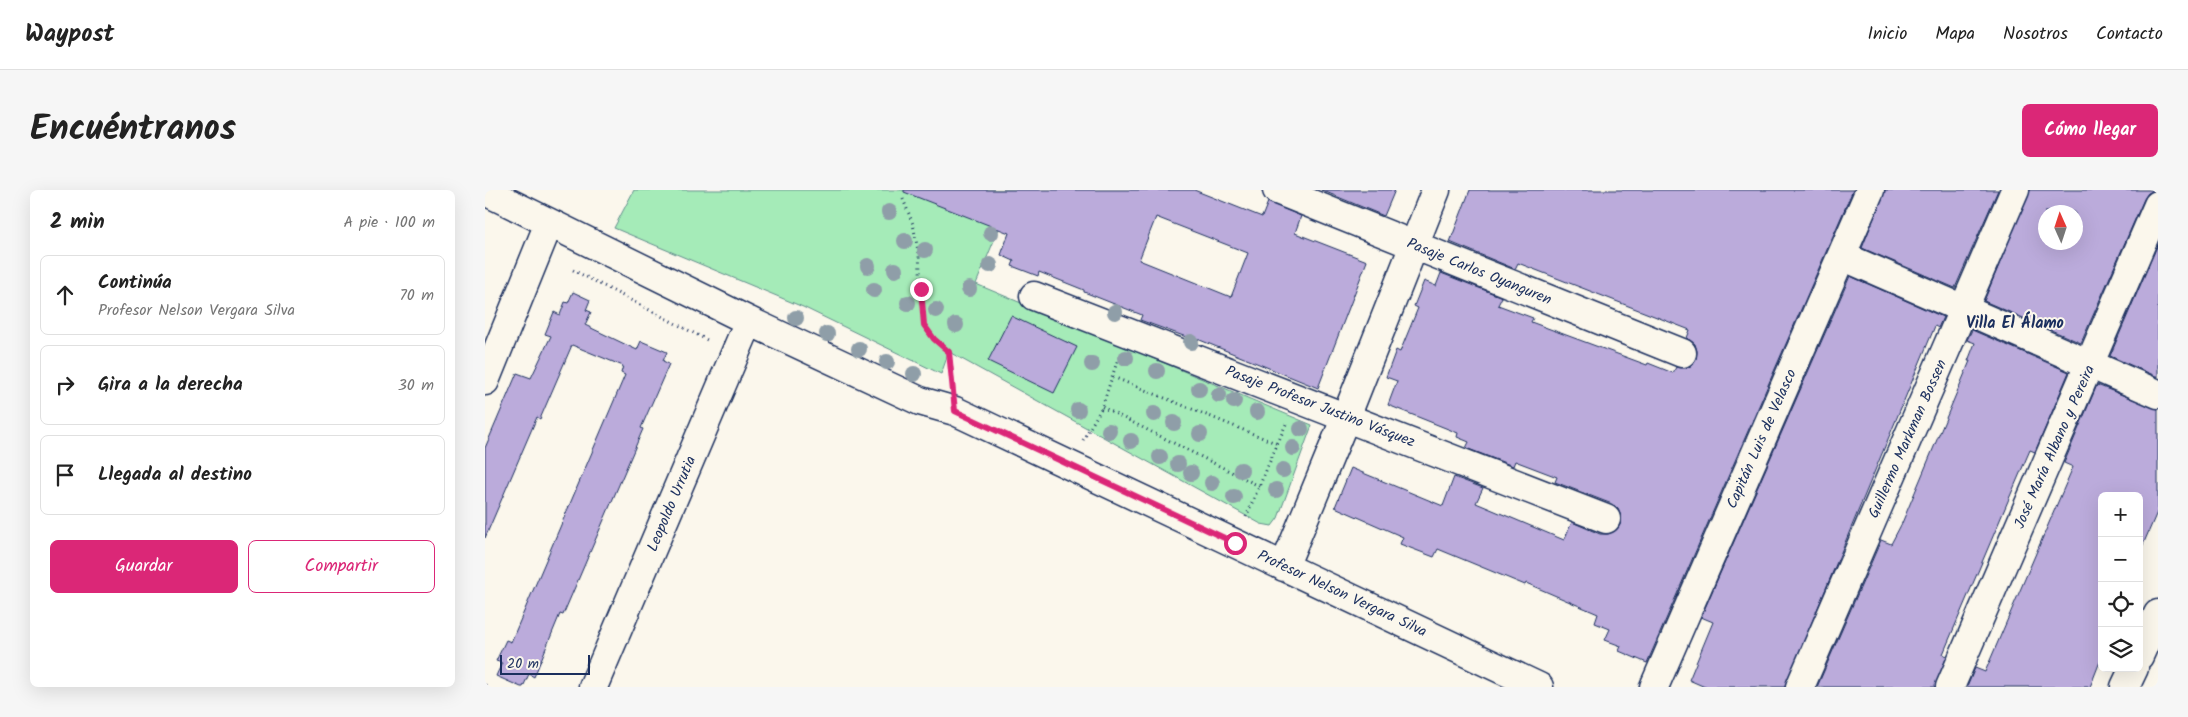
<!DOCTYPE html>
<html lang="es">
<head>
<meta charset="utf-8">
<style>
	body { margin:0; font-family:Kalam,sans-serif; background:#f6f6f6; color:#222 }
	.controls { position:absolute; right:15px; bottom:15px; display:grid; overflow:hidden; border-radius:8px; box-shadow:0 5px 20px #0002 }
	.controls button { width:45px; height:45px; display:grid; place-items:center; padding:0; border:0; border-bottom:1px solid #e0e0e0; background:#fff; color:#222; font:25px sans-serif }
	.compass { position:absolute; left:1553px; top:15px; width:45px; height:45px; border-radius:50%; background:#fff; box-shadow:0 5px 20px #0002; rotate:357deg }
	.scale { position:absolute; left:15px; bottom:12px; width:90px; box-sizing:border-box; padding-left:5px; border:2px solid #1b2f5e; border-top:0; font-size:14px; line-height:18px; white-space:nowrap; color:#1b2f5e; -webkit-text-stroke:4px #fbf7ec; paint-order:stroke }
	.stop { position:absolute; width:15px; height:15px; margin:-11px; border:4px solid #db2777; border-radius:50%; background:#fff }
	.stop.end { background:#db2777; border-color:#fff; box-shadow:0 1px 5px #0008 }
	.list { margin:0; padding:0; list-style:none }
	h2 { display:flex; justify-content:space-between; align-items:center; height:65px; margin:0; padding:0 20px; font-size:21px }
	h2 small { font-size:16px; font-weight:400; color:#767676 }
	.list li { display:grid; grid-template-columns:32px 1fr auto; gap:15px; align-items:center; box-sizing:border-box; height:80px; margin:0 10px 10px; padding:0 10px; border:1px solid #e0e0e0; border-radius:8px }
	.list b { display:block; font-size:19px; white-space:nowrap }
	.list p { margin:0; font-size:16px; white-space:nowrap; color:#767676 }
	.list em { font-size:16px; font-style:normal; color:#767676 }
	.actions { display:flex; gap:10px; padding:15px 20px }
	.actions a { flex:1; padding:11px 0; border:1px solid #db2777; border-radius:8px; text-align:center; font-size:18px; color:#db2777 }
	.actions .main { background:#db2777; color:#fff }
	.icon { flex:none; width:28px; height:28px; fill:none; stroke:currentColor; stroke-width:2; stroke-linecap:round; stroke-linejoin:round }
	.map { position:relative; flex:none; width:1673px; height:497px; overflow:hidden; border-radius:8px }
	header { display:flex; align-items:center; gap:30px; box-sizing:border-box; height:70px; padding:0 25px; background:#fff; border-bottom:1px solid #e0e0e0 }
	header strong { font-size:24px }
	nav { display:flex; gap:28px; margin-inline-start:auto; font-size:18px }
	.intro { display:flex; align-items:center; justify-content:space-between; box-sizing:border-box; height:120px; padding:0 30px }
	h1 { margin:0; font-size:35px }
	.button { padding:12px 22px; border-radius:8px; background:#db2777; color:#fff; font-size:18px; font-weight:700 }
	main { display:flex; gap:30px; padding:0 30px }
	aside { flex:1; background:#fff; border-radius:8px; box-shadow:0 5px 20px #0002 }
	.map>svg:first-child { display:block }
	.green { fill:#a5ebb8; stroke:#608d8b }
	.building { fill:#bbabdb; stroke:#1b2f5e; fill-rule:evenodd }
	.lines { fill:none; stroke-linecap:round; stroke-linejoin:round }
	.minor-casing { stroke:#1b2f5e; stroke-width:31 }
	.tertiary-casing { stroke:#1b2f5e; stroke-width:31 }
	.path { stroke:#1b2f5e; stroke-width:3; stroke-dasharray:1 4; stroke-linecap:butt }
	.minor { stroke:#fbf7ec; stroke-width:28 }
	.tertiary { stroke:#fbf7ec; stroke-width:28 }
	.tree { fill:#8f9ea8 }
	.route { stroke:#db2777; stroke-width:6 }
	.labels { text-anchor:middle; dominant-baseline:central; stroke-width:4; stroke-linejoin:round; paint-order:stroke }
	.street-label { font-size:15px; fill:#1b2f5e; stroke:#fbf7ec }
	.neighbourhood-label { font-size:16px; font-weight:bold; fill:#1b2f5e; stroke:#fbf7ec }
</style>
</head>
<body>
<header>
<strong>Waypost</strong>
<nav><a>Inicio</a><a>Mapa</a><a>Nosotros</a><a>Contacto</a></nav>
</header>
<div class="intro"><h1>Encuéntranos</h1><a class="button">Cómo llegar</a></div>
<main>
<aside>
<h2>2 min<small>A pie · 100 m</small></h2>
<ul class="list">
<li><svg class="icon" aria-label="ahead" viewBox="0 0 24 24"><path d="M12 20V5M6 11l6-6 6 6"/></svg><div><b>Continúa</b><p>Profesor Nelson Vergara Silva</p></div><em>70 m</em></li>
<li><svg class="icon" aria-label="right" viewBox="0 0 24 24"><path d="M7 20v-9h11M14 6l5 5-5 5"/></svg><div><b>Gira a la derecha</b></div><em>30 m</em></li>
<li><svg class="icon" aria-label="arrive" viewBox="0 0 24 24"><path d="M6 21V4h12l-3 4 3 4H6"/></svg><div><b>Llegada al destino</b></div></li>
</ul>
<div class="actions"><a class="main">Guardar</a><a>Compartir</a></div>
</aside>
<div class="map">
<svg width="1673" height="497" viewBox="0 0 1673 497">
	<rect width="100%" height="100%" fill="#fbf7ec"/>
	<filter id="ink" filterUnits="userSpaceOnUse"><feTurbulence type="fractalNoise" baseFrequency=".02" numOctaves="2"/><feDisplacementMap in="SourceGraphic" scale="10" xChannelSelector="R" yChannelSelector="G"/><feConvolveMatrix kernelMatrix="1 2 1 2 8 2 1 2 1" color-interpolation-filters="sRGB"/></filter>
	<g filter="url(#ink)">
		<path class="green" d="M149,0H530L491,94L827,235L793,328L787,336L776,334L464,162L456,184L318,117L129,38Z"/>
		<path class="building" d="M419,0H709L777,27L783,12L816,26L810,43L882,71L833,198L705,146L704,148L655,130L657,125L599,102V100L554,82L553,86L527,76L529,71L516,65L524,43L419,2ZM671,27L763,63L746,107L654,70Z
			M836,0H910L899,26Z
			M985,0H1368L1162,473L1134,461L1136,456L1120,450L1125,439L1110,433L1113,424L1041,393L1040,395L953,359L949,367L915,354L918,347L850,317L866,278L958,316L969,287L998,298L991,313L1079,350L1087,332L1115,344H1123L1130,341L1135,335L1136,326L1133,319L1127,314L1070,292L1072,287L1030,271L1028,276L981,258L984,252L972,247L973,243L903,215L912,191L901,187L911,160L915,162L933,118L929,116L939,91L951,96L956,83L1017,107L1013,115L1048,128L1046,132L1162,175L1163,173L1188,183L1191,177L1200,178L1206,176L1211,169L1212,161L1210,154L1202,148L1205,140L1033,73L1030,79L965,52Z
			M1400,0H1513L1470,98L1377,58Z
			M1545,0H1670L1663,3L1659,9L1596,153L1499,111ZM1560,22H1590V52H1560Z
			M1673,54V187L1625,166Z
			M1365,86L1458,127L1453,138L1450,136L1300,497H1220L1204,490L1228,432L1216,427Z
			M88,102L105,110L101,120L106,122L100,135L152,160L156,151L182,162L178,171L184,174L156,238L158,239L78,425L75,424L49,487L44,484L38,497H36L11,486L17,473L11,471L21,450L26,452L140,185L136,183L138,176L87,155L55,229L52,227L0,348V258L32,183L46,188L66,146L60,144L69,122L75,125L80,112L83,113Z
			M526,126L592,157L569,203L503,171Z
			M1487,140L1584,182L1550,262L1545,260L1523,311L1458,464L1462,466L1450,497H1332L1396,350L1406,354L1417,333L1485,171H1483L1490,153L1482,150Z
			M1612,195L1673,219V320L1654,364V306H1617V468L1614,474L1605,497H1482L1490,478L1500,482L1588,277L1579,273Z"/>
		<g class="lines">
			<g class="minor-casing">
				<path id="minor" d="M792,0L1197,163
					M0,1L264,131L435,211L470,221L1054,497
					M1357,66L1673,204
					M549,106L1121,329
					M0,191L64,33
					M799,377L861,227L951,0
					M108,497L264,131
					M1169,497L1385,0
					M1315,497L1530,0
					M1465,497L1673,15"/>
			</g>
			<g class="tertiary-casing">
				<path id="tertiary" d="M1654,466L1673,424
					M1640,497L1649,478"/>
			</g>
			<path class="path" d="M418,9L428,34L434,66L439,135L449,149L464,161L467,190
				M88,80L224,151
				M628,187L793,254
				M617,217L776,297
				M598,250L617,217L633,169
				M761,327L801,234
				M0,495L4,497"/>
			<use href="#minor" class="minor"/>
			<use href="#tertiary" class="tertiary"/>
		</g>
		<g class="tree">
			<circle cx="404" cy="22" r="8"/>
			<circle cx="506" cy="43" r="8"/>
			<circle cx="420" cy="51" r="8"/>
			<circle cx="440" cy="60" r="8"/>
			<circle cx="505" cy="75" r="8"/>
			<circle cx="383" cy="76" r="8"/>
			<circle cx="410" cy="80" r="8"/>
			<circle cx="484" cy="99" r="8"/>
			<circle cx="389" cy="100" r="8"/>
			<circle cx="423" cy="113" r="8"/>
			<circle cx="451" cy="120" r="8"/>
			<circle cx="630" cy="122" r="8"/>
			<circle cx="311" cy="128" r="8"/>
			<circle cx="471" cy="135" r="8"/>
			<circle cx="342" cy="144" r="8"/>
			<circle cx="706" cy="152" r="8"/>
			<circle cx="374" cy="159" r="8"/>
			<circle cx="641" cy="168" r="8"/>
			<circle cx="402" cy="172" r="8"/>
			<circle cx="607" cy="174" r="8"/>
			<circle cx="672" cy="181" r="8"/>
			<circle cx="429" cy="184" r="8"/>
			<circle cx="714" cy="199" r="8"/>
			<circle cx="734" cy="205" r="8"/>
			<circle cx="749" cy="211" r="8"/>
			<circle cx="593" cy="220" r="8"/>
			<circle cx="772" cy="222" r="8"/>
			<circle cx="669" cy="224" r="8"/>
			<circle cx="689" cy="233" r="8"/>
			<circle cx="816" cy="239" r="8"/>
			<circle cx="624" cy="241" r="8"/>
			<circle cx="715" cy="244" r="8"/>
			<circle cx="646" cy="251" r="8"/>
			<circle cx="808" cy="258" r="8"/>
			<circle cx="675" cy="267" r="8"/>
			<circle cx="693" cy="274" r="8"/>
			<circle cx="756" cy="280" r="8"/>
			<circle cx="798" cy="280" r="8"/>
			<circle cx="706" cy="283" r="8"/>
			<circle cx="727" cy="293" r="8"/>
			<circle cx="791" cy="300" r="8"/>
			<circle cx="749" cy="307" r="8"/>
		</g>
	</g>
	<g class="lines" filter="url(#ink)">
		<path class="route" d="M436,99L439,135L449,149L464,162L470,221L750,353"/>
	</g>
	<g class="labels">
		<g class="street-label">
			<text transform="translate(994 82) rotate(22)">Pasaje Carlos Oyanguren</text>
			<text transform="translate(835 217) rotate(21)">Pasaje Profesor Justino Vásquez</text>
			<text transform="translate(1277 249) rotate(-66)">Capitán Luis de Velasco</text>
			<text transform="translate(1423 249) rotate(-66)">Guillermo Markman Bossen</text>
			<text transform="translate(1570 257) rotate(-66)">José María Albano y Pereira</text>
			<text transform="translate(187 314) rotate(-67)">Leopoldo Urrutia</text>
			<text transform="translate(857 404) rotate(25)">Profesor Nelson Vergara Silva</text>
		</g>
		<g class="neighbourhood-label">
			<text x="1530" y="133">Villa El Álamo</text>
		</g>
	</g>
</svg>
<div class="controls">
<button>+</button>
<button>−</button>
<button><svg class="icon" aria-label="locate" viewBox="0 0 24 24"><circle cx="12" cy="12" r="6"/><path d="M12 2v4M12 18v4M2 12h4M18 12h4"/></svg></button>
<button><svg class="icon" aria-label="layers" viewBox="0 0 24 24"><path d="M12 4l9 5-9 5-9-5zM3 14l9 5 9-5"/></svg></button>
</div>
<svg class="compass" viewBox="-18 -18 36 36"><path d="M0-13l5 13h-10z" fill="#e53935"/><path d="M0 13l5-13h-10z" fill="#767676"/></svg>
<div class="scale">20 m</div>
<div class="stop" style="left:750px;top:353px"></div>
<div class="stop end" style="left:436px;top:99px"></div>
</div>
</main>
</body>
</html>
